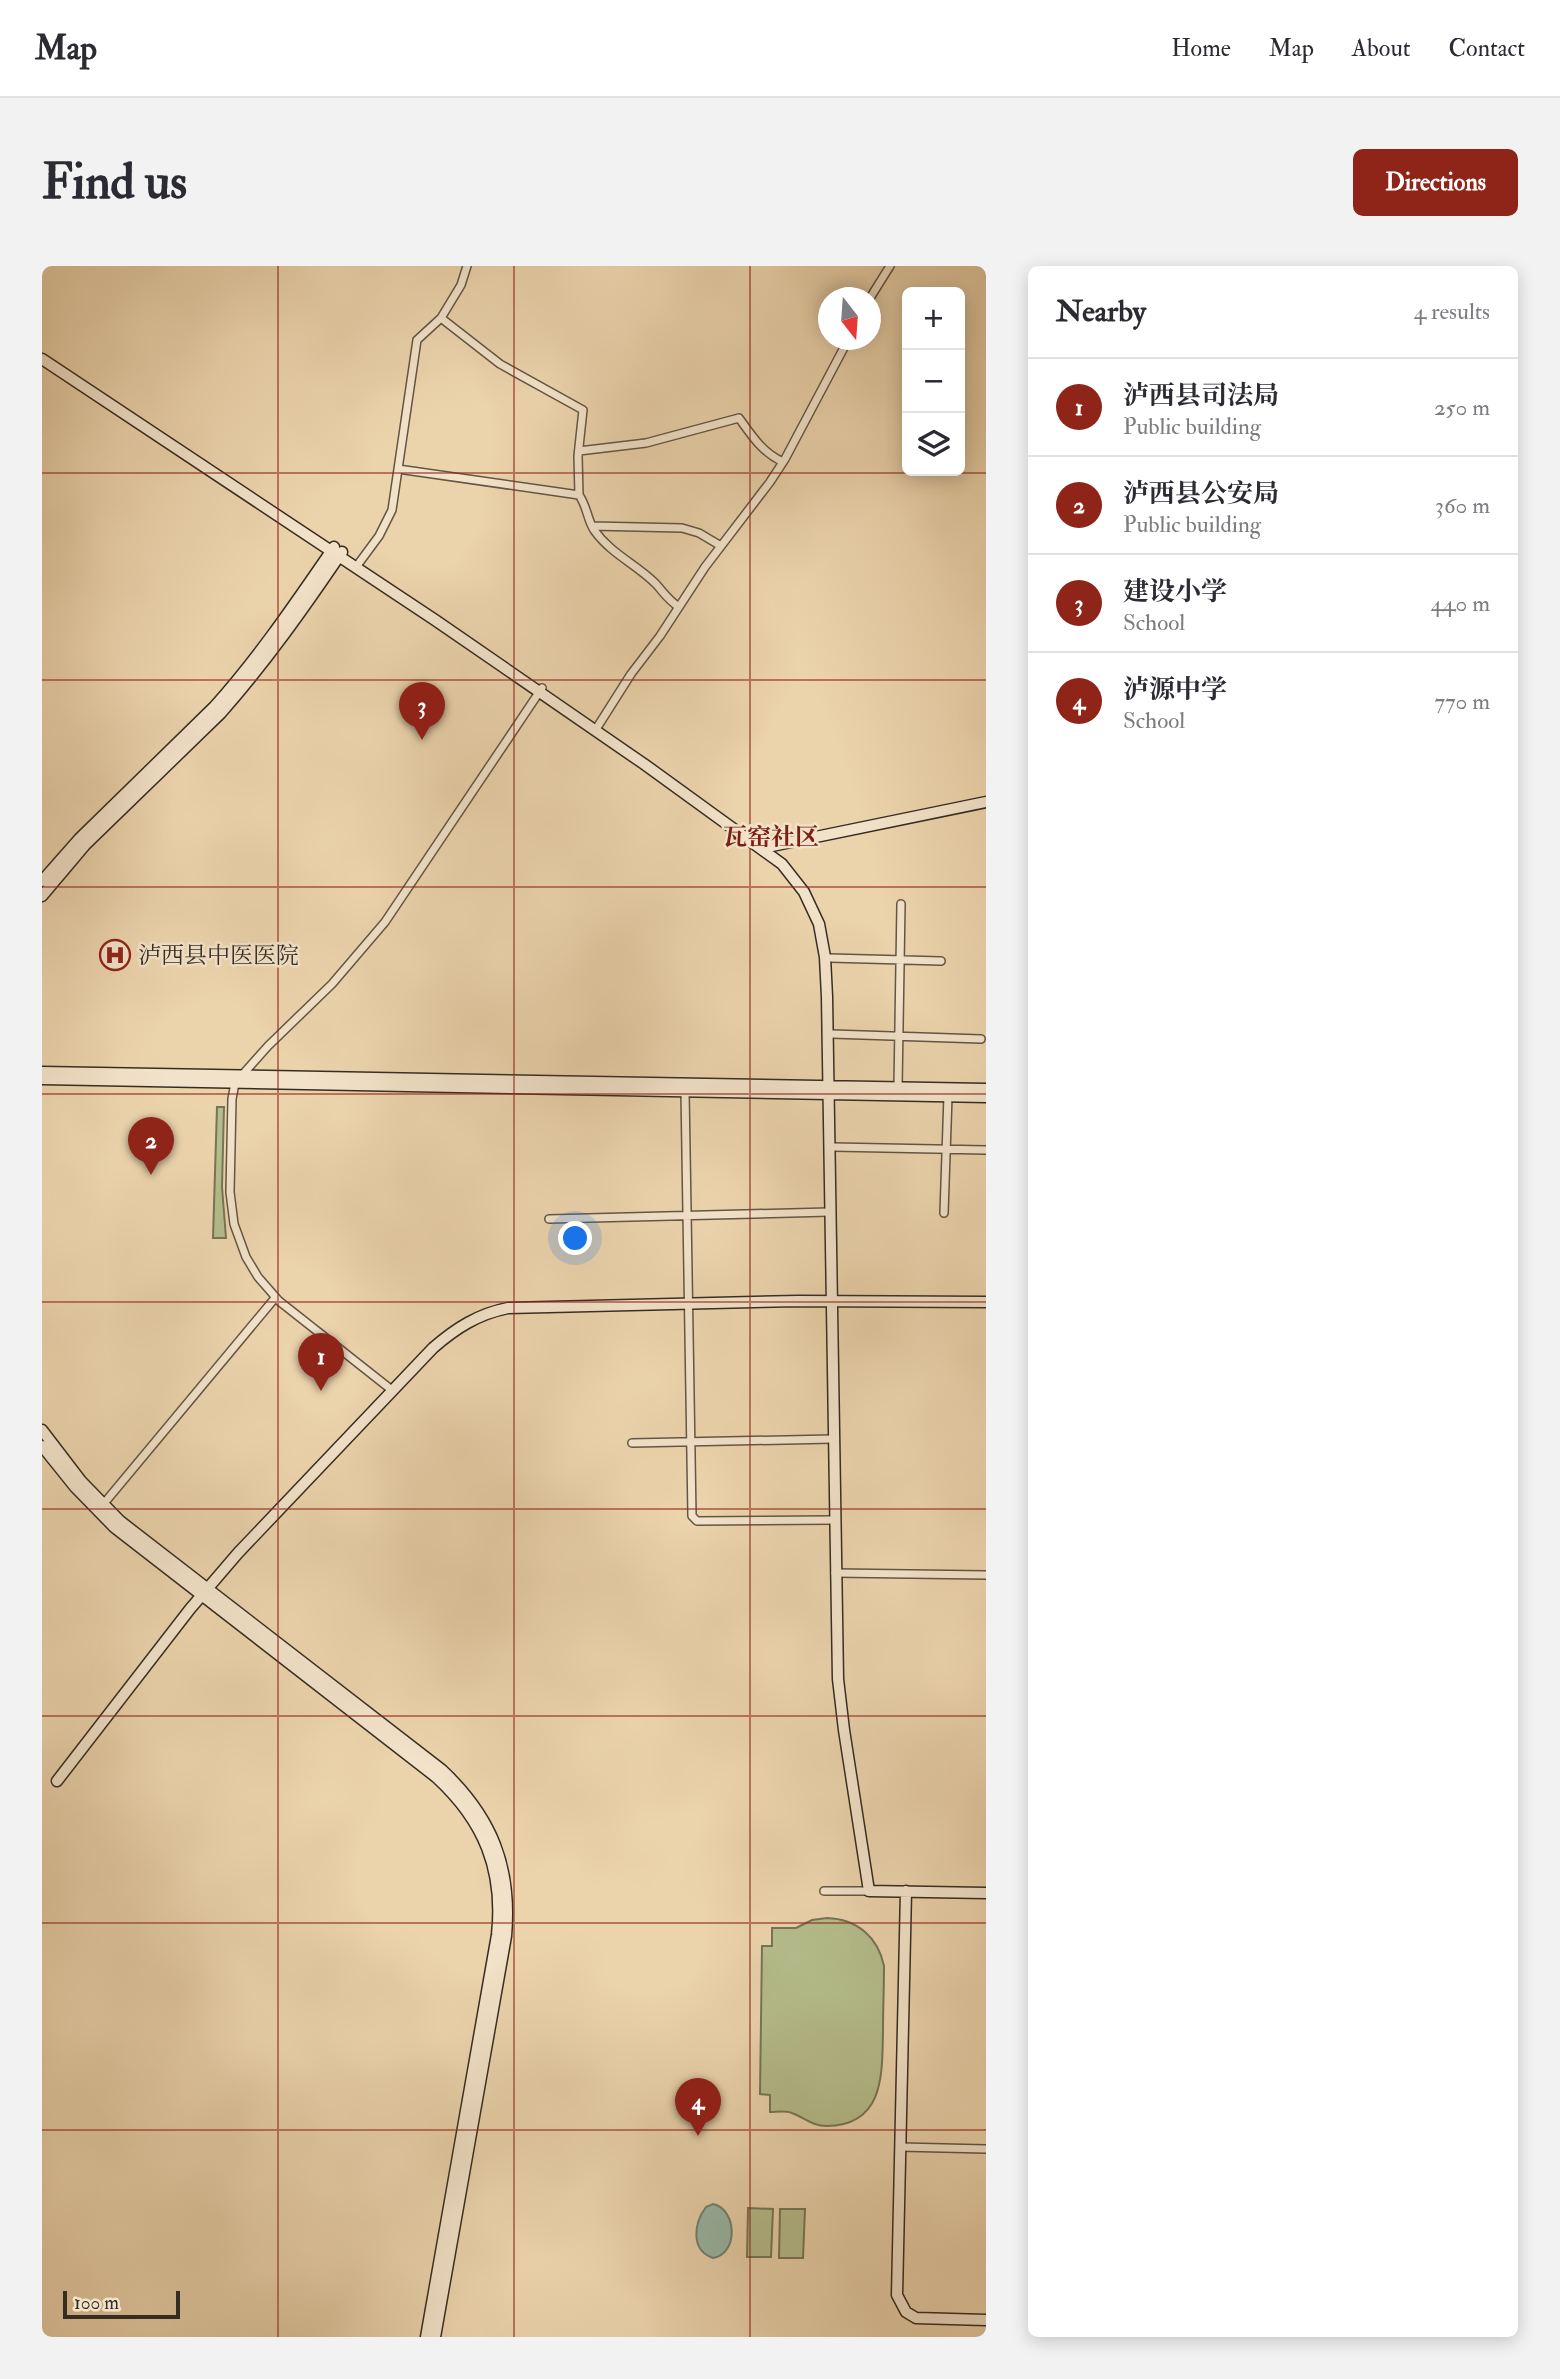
<!DOCTYPE html>
<html lang="en">
<head>
<meta charset="utf-8">
<style>
	body { margin:0; font-family:"IM FELL Double Pica","Noto Serif SC",serif; background:#f2f2f3; color:#2b2b33 }
	.controls { position:absolute; right:21px; top:21px; display:grid; overflow:hidden; border-radius:10px; box-shadow:0 4px 18px #0003 }
	.controls button { width:63px; height:63px; display:grid; place-items:center; padding:0; border:0; border-bottom:2px solid #e1e1e2; background:#fff; color:#2b2b33; font:35px sans-serif }
	.compass { position:absolute; left:776px; top:21px; width:63px; height:63px; border-radius:50%; background:#fff; box-shadow:0 4px 18px #0003; rotate:163deg }
	.scale { position:absolute; left:21px; bottom:18px; width:117px; box-sizing:border-box; padding-left:7px; border:4px solid #362d22; border-top:0; font-size:19px; line-height:24px; white-space:nowrap; color:#362d22; -webkit-text-stroke:5px #f2e2c9; paint-order:stroke }
	.you { position:absolute; left:534px; top:973px; width:24px; height:24px; margin:-18px; border:5px solid #fff; border-radius:50%; background:#1a73e8; box-shadow:0 0 0 10px #1a73e833 }
	.badge { display:grid; place-items:center; width:46px; height:46px; border-radius:50%; background:#8f2418; color:#fff; font-size:23px; font-weight:700 }
	.pin { position:absolute; translate:-50% -58px; filter:drop-shadow(0 2px 4px #0008) }
	.pin::after { content:''; position:absolute; top:37px; width:24px; height:21px; background:inherit; clip-path:polygon(0 0,100% 0,50% 100%) }
	.list { margin:0; padding:0; list-style:none }
	h2 { display:flex; justify-content:space-between; align-items:center; height:91px; margin:0; padding:0 28px; font-size:30px }
	h2 small { font-size:23px; font-weight:400; color:#7c7c81 }
	.list li { display:grid; grid-template-columns:46px 1fr auto; gap:21px; align-items:center; box-sizing:border-box; height:98px; padding:0 28px; border-top:2px solid #e1e1e2 }
	.list b { display:block; font-size:26px; white-space:nowrap }
	.list p { margin:0; font-size:23px; white-space:nowrap; color:#7c7c81 }
	.list em { font-size:23px; font-style:normal; color:#7c7c81 }
	.icon { flex:none; width:38px; height:38px; fill:none; stroke:currentColor; stroke-width:2; stroke-linecap:round; stroke-linejoin:round }
	.map { position:relative; flex:none; width:944px; height:2071px; overflow:hidden; border-radius:10px }
	header { display:flex; align-items:center; gap:42px; box-sizing:border-box; height:98px; padding:0 35px; background:#fff; border-bottom:2px solid #e1e1e2 }
	header strong { font-size:33px }
	nav { display:flex; gap:38px; margin-inline-start:auto; font-size:24px }
	.intro { display:flex; align-items:center; justify-content:space-between; box-sizing:border-box; height:168px; padding:0 42px }
	h1 { margin:0; font-size:49px }
	.button { padding:18px 32px; border-radius:10px; background:#8f2418; color:#fff; font-size:24px; font-weight:700 }
	main { display:flex; gap:42px; padding:0 42px }
	aside { flex:1; background:#fff; border-radius:10px; box-shadow:0 4px 18px #0003 }
	.map>svg:first-child { display:block }
	.green { fill:#b5bd8c; stroke:#767557; stroke-width:2 }
	.water { fill:#98b8a8; stroke:#718072; stroke-width:2 }
	.lines { fill:none; stroke-linecap:round; stroke-linejoin:round }
	.street-casing { stroke:#635644; stroke-width:10 }
	.secondary-casing { stroke:#362d22; stroke-width:13 }
	.street { stroke:#f2e2c9; stroke-width:7 }
	.secondary { stroke:#f2e2c9; stroke-width:10 }
	.grid { fill:none; stroke:#8f2418; stroke-width:2; stroke-opacity:0.55 }
	.labels { text-anchor:middle; dominant-baseline:central; stroke-width:5; stroke-linejoin:round; paint-order:stroke }
	.poi-label { font-size:23px; fill:#362d22; stroke:#f2e2c9; text-anchor:start }
	.neighbourhood-label { font-size:24px; font-weight:bold; fill:#7a1f14; stroke:#f2e2c9 }
</style>
</head>
<body>
<header>
<strong>Map</strong>
<nav><a>Home</a><a>Map</a><a>About</a><a>Contact</a></nav>
</header>
<div class="intro"><h1>Find us</h1><a class="button">Directions</a></div>
<main>
<div class="map">
<svg width="944" height="2071" viewBox="0 0 944 2071">
	<rect width="100%" height="100%" fill="#ebd3ac"/>
	<filter id="stains"><feTurbulence type="fractalNoise" baseFrequency=".00286" numOctaves="4"/><feColorMatrix values="0 0 0 0 .2 0 0 0 0 .09 0 0 0 0 .02 0 0 0 .5 -.17"/></filter>
	<radialGradient id="worn" r=".72"><stop offset=".6" stop-color="#630" stop-opacity="0"/><stop offset="1" stop-color="#630" stop-opacity=".3"/></radialGradient>
	<path class="green" d="M175,841H182L180,921L184,972H171Z
		M785,1652C815,1653 836,1671 842,1700C842,1722 841,1744 841,1765C840,1807 843,1859 785,1860C770,1860 763,1852 750,1847C744,1844 734,1846 728,1846V1829L718,1828L720,1680H730V1662H754L770,1654Z
		M706,1942L731,1943L729,1991H705Z
		M738,1943H763L761,1992H737Z"/>
	<path class="water" d="M671,1938C695,1943 697,1988 671,1992C648,1984 652,1957 664,1941Z"/>
	<g class="lines">
		<g class="street-casing">
			<path id="street" d="M828,32L848,0
				M399,52L458,98L541,144L536,190L537,229
				M537,185L604,177L697,152C710,170 720,186 741,196
				M356,203L537,229C545,240 545,253 552,264C569,288 594,298 614,318C622,327 626,334 637,341
				M550,260L640,262L657,267L679,280
				M317,297L337,270L350,244L375,74L399,52L419,19L425,0
				M556,460L589,408L618,370L663,301L728,216L743,193L806,74
				M788,692L899,695
				M790,768L939,773
				M856,821L859,638
				M643,825L650,1250L655,1255L792,1254
				M791,881L944,884
				M902,947L906,830
				M507,953L787,946
				M351,1125L237,1035L216,1011L204,991L192,958L188,926L190,833L193,817L226,780L290,718L343,656L500,422
				M590,1177L791,1173
				M59,1241L233,1032
				M793,1307L944,1309
				M782,1625H827
				M858,1881L944,1883"/>
		</g>
		<g class="secondary-casing">
			<path id="secondary" d="M0,93L393,354L602,498L740,598L762,626L777,658L783,691L785,731L796,1413L802,1464L827,1625L944,1627
				M725,581L944,536
				M0,615L37,573L172,441C217,391 254,336 292,281
				M0,630L43,579L179,447C224,396 262,342 300,286
				M0,806L944,823
				M0,813L944,831
				M0,1164L39,1215L78,1255L400,1504C450,1551 470,1601 464,1670L393,2071
				M0,1180L33,1221L72,1261L394,1511C442,1555 462,1604 455,1669L384,2071
				M15,1515L148,1343L196,1287L391,1082C414,1062 436,1048 466,1042L756,1035L944,1036
				M864,1625L855,2029L864,2046L874,2052L944,2054"/>
		</g>
		<use href="#street" class="street"/>
		<use href="#secondary" class="secondary"/>
	</g>
	<path class="grid" d="M236,0V2071M472,0V2071M708,0V2071M0,207H944M0,414H944M0,621H944M0,828H944M0,1036H944M0,1243H944M0,1450H944M0,1657H944M0,1864H944"/>
	<defs>
		<g id="hospital-ring" transform="scale(1.575)"><circle r="9.5" fill="#f2e2c9" stroke="#8f2418" stroke-width="1.5"/><path d="M-5-5h3v3.5h4V-5h3V5h-3V1.5h-4V5h-3Z" fill="#8f2418"/></g>
	</defs>
	<g fill-rule="evenodd">
		<use href="#hospital-ring" x="73" y="689"/>
	</g>
	<g class="labels">
		<g class="poi-label">
			<text x="96" y="689">泸西县中医医院</text>
		</g>
		<g class="neighbourhood-label">
			<text x="729" y="571">瓦窑社区</text>
		</g>
	</g>
	<rect width="100%" height="100%" filter="url(#stains)"/>
	<rect width="100%" height="100%" fill="url(#worn)"/>
</svg>
<div class="controls">
<button>+</button>
<button>−</button>
<button><svg class="icon" aria-label="layers" viewBox="0 0 24 24"><path d="M12 4l9 5-9 5-9-5zM3 14l9 5 9-5"/></svg></button>
</div>
<svg class="compass" viewBox="-18 -18 36 36"><path d="M0-13l5 13h-10z" fill="#e53935"/><path d="M0 13l5-13h-10z" fill="#7c7c81"/></svg>
<div class="scale">100 m</div>
<div class="you"></div>
<div class="pin badge" style="left:279px;top:1125px">1</div>
<div class="pin badge" style="left:109px;top:909px">2</div>
<div class="pin badge" style="left:380px;top:474px">3</div>
<div class="pin badge" style="left:656px;top:1870px">4</div>
</div>
<aside>
<h2>Nearby<small>4 results</small></h2>
<ul class="list">
<li><span class="badge">1</span><div><b>泸西县司法局</b><p>Public building</p></div><em>250 m</em></li>
<li><span class="badge">2</span><div><b>泸西县公安局</b><p>Public building</p></div><em>360 m</em></li>
<li><span class="badge">3</span><div><b>建设小学</b><p>School</p></div><em>440 m</em></li>
<li><span class="badge">4</span><div><b>泸源中学</b><p>School</p></div><em>770 m</em></li>
</ul>
</aside>
</main>
</body>
</html>
